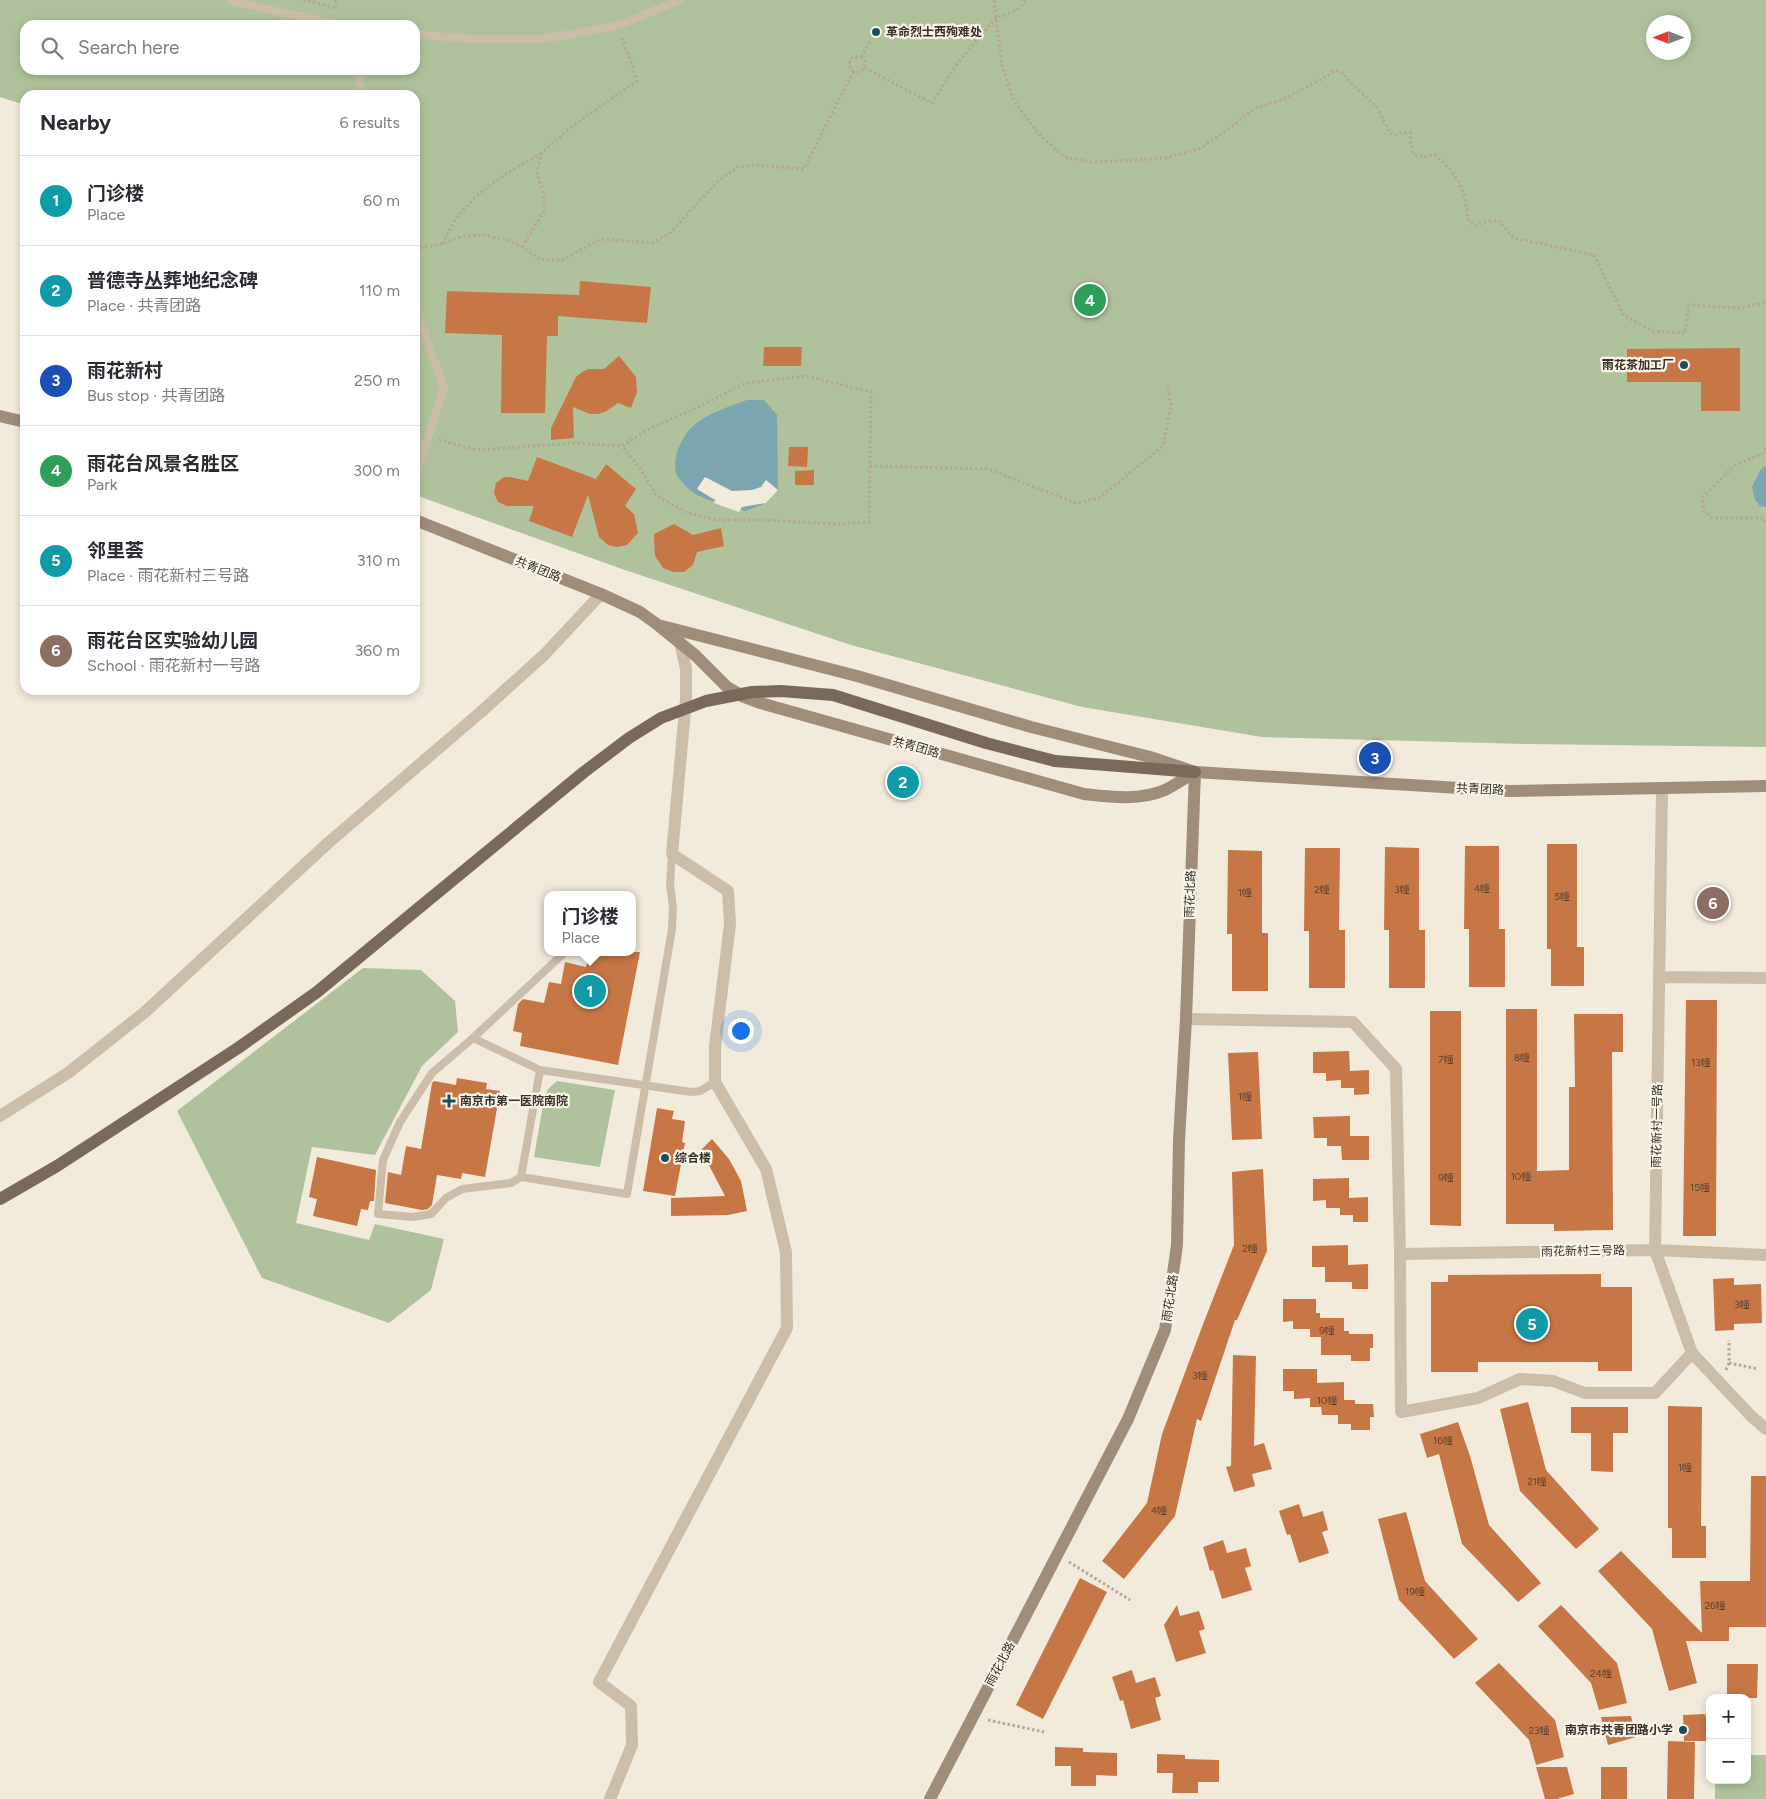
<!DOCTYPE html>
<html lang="en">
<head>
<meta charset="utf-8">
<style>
	body { margin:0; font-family:Figtree,"Noto Sans SC",sans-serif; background:#f2f2f3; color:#2b2b33 }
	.controls { position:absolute; right:15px; bottom:15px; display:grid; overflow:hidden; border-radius:10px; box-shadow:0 2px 8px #0003 }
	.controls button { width:45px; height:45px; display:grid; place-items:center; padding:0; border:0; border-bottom:1px solid #e1e1e2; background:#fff; color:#2b2b33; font:25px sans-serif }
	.compass { position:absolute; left:1646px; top:15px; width:45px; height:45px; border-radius:50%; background:#fff; box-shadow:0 2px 8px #0003; rotate:270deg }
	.you { position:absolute; left:740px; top:1030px; width:18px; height:18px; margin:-12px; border:4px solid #fff; border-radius:50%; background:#1a73e8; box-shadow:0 0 0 8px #1a73e833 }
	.badge { display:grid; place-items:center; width:32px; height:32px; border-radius:50%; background:#1d4d5a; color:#fff; font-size:16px; font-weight:700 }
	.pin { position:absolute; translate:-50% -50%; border:2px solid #fff; box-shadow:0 1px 5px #0006 }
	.popup { position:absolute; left:544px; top:891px; width:92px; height:65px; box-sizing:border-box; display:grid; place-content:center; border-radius:10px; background:#fff; filter:drop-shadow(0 1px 4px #0005); font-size:16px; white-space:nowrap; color:#7c7c81 }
	.popup b { font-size:19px; color:#2b2b33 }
	.popup::after { content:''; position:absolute; left:50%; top:100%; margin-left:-10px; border:10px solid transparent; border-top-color:#fff }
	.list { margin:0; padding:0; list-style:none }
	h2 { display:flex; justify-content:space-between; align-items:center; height:65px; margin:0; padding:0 20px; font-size:21px }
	h2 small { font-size:16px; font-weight:400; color:#7c7c81 }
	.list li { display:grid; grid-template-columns:32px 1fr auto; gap:15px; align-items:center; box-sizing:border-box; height:90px; padding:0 20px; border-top:1px solid #e1e1e2 }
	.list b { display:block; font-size:19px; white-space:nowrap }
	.list p { margin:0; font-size:16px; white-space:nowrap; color:#7c7c81 }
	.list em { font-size:16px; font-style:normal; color:#7c7c81 }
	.icon { flex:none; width:28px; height:28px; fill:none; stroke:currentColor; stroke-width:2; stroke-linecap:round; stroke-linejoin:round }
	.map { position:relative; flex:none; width:1766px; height:1799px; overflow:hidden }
	.search { position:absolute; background:#fff; box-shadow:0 2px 8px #0003; left:20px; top:20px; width:400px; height:55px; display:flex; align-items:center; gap:12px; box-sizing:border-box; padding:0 18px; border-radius:15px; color:#7c7c81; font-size:19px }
	.panel { position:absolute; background:#fff; box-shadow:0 2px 8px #0003; left:20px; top:90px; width:400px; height:605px; border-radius:15px }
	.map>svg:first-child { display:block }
	.green { fill:#b0c29c; fill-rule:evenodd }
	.water { fill:#7ba6b0 }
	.pier { fill:#f2ebdc }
	.building { fill:#c77745 }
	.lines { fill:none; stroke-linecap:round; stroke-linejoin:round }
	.path { stroke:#b7a792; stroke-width:3; stroke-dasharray:2.5 2.5; stroke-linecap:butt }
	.lane { stroke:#cbbda8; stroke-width:8 }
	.street { stroke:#cbbda8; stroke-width:12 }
	.secondary { stroke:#9f8c79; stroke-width:12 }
	.primary { stroke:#7a6959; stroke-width:12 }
	.primary-bridge { stroke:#7a6959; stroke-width:12 }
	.poi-dot { fill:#1d4d5a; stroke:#faf4e9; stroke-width:2 }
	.labels { text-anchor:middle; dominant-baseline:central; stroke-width:4.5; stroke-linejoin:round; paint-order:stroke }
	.number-label { font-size:10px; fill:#5b412f }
	.poi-label { font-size:12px; font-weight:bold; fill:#372f28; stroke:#faf4e9; text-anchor:start }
	.street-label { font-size:12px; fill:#372f28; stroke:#faf4e9 }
</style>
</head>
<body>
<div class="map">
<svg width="1766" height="1799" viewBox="0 0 1766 1799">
	<rect width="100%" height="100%" fill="#f2ebdc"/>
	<path class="green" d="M0,0H1766V747L1526,744L1262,737L1082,707L851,645L622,569L415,495V95H25V105L0,97ZM1654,22H1684V52H1654ZM25,25H415V70H25Z
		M363,968L421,970L455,1001L458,1032L422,1066L375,1155L312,1147L296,1223L369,1240L375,1224L444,1239L431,1290L389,1323L262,1278L177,1111Z
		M557,1081L615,1090L600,1167L534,1157L544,1099L548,1089Z
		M1747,1755H1766V1799H1715V1780H1747Z"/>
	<path class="water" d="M747,400H764L777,415L778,490L766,503L745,511C732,507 705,500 694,493C688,489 679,480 676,473C672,459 682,436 692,427C707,413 728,407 747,400Z
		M1766,466V507L1760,506L1755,500L1752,487L1761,469Z"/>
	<path class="pier" d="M705,477L732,491L752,490L761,487L766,480L778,490L766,503L742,507L739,512L714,503L715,500L697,489Z"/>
	<path class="building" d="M580,281L651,287L647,323L558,316V336H547L545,413H501L502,335L445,333L447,291L579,295Z
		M764,347H802L801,366H763Z
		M1740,348V411H1701V382H1627V349Z
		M619,356L636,377L637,392L631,408L618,403L605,412L598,414H590L573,407L574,438L551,440V428L576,377L582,372L589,369H604Z
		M789,447H808L807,467L788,466Z
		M537,457L596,479L606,464L636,489L625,506L634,514L638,533L627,545L617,547L608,545L599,537L588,495L572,537L529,521L534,506H507L498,502L494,493L496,483L504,477H510L528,481Z
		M814,470V485H795V471Z
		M674,524L693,535L721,528L724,546L697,552L693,565L684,572H673L663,568L655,556L654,534Z
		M1547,844H1577V947H1584V986H1551V949H1547Z
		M1465,846H1499V929H1505V987H1469V929H1464Z
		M1385,847L1419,848V930H1425V988H1389V930H1384Z
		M1305,848H1340L1339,930H1345V988H1309V931H1304Z
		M1228,850L1262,851V933H1268V991H1232V934H1227Z
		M589,952H640L618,1065L520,1046L522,1033L513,1031L518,1004L523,999L544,1003L549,982L561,984L565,962L586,967Z
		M1686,1000H1717L1716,1236H1683Z
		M1506,1009H1537V1171L1569,1170V1087H1575L1574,1014H1623V1052H1612L1613,1230L1554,1231V1224H1506Z
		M1430,1011H1461V1226L1430,1225Z
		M1349,1051L1350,1071L1369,1070V1094L1354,1095V1088H1341V1080L1326,1081V1073H1313V1052Z
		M1258,1052L1262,1139L1232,1140L1228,1053Z
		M457,1078L487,1083L486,1089L500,1091L485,1177L462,1173L461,1179L437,1175L432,1205L428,1209L422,1210L385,1203L388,1172L401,1175L406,1146L421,1149L432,1083L434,1081L456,1085Z
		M657,1108L674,1111L672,1119L685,1121L682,1142L685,1143L675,1196L643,1191Z
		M1350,1116V1136H1369V1160H1342L1341,1146H1327V1138H1314L1313,1117Z
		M712,1139L729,1159L741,1181L747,1211L728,1215L671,1216V1198L725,1196L701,1150Z
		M317,1157L376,1170L374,1201H370L368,1210L361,1209L357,1226L313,1216L317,1199L309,1197Z
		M1263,1169L1267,1251L1237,1320H1235L1201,1421L1197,1419L1175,1516L1124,1579L1102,1561L1147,1503L1162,1434L1202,1327L1234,1245L1232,1172Z
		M1349,1178V1198L1368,1197V1222H1353V1215H1340V1208H1326V1200L1313,1201V1179Z
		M1348,1245V1265L1368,1264V1289H1352V1282H1325V1267H1312V1246Z
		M1601,1274V1287H1632V1371H1598V1362H1478V1372H1431V1282H1448V1275Z
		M1734,1278V1285L1761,1284L1762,1323L1734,1324V1330L1715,1331L1713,1279Z
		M1283,1299H1316V1313H1320V1318H1344V1331H1349V1334H1373V1348H1370V1361H1351V1355H1321V1337H1310V1329H1293V1321L1283,1322Z
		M1233,1355L1256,1356L1254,1446L1264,1443L1272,1469L1252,1474L1255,1486L1234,1492L1226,1467L1231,1466Z
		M1283,1369H1317V1383L1344,1382V1400H1355V1404H1373L1374,1417H1370V1430H1351V1424H1338V1415H1322L1321,1407H1310V1398L1294,1399V1391H1283Z
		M1528,1402L1546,1470L1599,1529L1576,1549L1520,1491L1500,1409Z
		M1668,1406L1702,1407L1701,1526H1706V1558H1672V1528H1668Z
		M1571,1407H1628V1433H1613V1472L1591,1471V1433H1571Z
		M1458,1422L1470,1456L1489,1525L1541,1583L1518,1602L1462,1544L1439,1454L1427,1458L1420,1434Z
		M1751,1476H1766V1627H1729V1641H1686L1697,1683L1669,1691L1652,1629L1598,1571L1621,1551L1702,1633L1700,1581H1750Z
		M1299,1504L1303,1517L1323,1511L1328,1530L1322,1532L1329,1553L1299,1563L1290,1534L1287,1535L1279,1511Z
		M1406,1512L1425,1581L1478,1639L1454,1659L1399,1600L1378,1519Z
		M1223,1540L1227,1553L1246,1548L1251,1566L1245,1568L1252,1590L1222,1599L1213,1570L1210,1571L1203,1547Z
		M1080,1578L1107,1592L1043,1719L1016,1705Z
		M1177,1605L1180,1616L1199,1611L1205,1629L1199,1631L1206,1653L1176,1662L1164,1625Z
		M1561,1605L1617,1663L1627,1703L1599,1710L1591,1683L1538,1626Z
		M1499,1663L1555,1720L1564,1757L1536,1765L1529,1740L1475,1683Z
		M1727,1664H1758L1757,1698H1727Z
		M1132,1670L1136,1683L1155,1677L1161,1696L1155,1698L1161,1720L1131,1729L1123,1700L1120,1701L1112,1677Z
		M1705,1714L1710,1735V1741H1684L1683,1715Z
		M1631,1716L1636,1737L1608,1745L1601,1717Z
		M1668,1741L1695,1742L1694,1799H1667Z
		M1055,1747L1083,1748V1752L1117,1753V1776L1096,1775V1786H1071V1766H1055Z
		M1157,1754L1185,1755V1759L1219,1760V1782H1198V1793H1172L1173,1773H1157Z
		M1536,1767H1567L1574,1794L1557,1799H1545Z
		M1601,1767H1627V1799H1601Z"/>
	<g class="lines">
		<path class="path" d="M303,0L336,8
			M335,0L337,9
			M994,0L1002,65L1014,101L1038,133L1064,157L1092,162L1135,160L1167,158L1201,148L1227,130L1254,109L1281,100L1322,79L1336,70L1344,74L1352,84L1377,107L1390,133L1397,135L1403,132L1411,133L1410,141L1413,154L1425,157L1435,155C1461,178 1464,188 1469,222L1476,226L1484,222L1498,220L1514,238L1594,255L1624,316L1653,331L1685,333L1689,305L1740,308L1766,302
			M861,57L870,40
			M865,68L932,103L957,64L996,18L1017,10L1026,0
			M442,244C448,233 454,220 462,211C484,186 512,169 541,154
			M522,247L544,211V195L537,174L541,154L571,127L637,81L632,64L621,36
			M415,249L442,244L463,236L484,235L508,240L522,247L541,260H562L601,239L652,243L670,233L719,180L738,167L754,165L804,169L846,85L854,72H860L865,68V62L861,57H853L850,60L849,66L854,72
			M439,440L477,450L575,443L622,446L652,427L686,413L746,383L806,376L871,392L869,522L835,524L766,520H717L685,512L656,495L641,469L622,446
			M1766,448L1762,454L1735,465L1702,498L1704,511L1713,518H1760L1766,522
			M870,466L988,469L1076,503L1099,498L1163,446L1171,405L1167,385
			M1729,1363L1758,1369
			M1726,1370L1729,1363V1340
			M1069,1562L1130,1600
			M988,1720L1044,1732"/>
		<path class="lane" d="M230,0L270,10L342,25
			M415,34L468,39H543L617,26L680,0
			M358,70L362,95
			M415,307L444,388L415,479
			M473,1038L540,1070L691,1092L700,1091L715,1082
			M540,1070L521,1177L627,1194L672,929L673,908L670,884L672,854
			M521,1177L511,1183L462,1189L446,1198L431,1214L413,1217L378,1214L383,1160L400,1122L432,1073L473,1038L565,952"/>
		<path class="street" d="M1662,788L1655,1250L1692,1353L1751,1416L1766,1429
			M1660,977L1766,978
			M1186,1019L1353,1022L1396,1069L1400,1254L1401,1412L1478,1398L1520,1379L1553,1381L1585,1393H1655L1692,1353
			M0,1116L68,1073L145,1012L328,843L482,711L545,654L601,594
			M1400,1254L1655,1250L1766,1255
			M610,1799L632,1745L631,1706L599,1682L787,1328L786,1252L766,1169L715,1082V1047L730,924L728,891L672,854L686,699V669L680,642"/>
		<path class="secondary" d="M0,416L25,422
			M415,520L601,594L640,612L658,625L695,655L727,687L744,697L757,702L1084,794C1111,797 1139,801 1165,790C1175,785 1185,778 1195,772
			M658,625L857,676L1031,727L1150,757L1195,772L1509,791L1766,786
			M930,1799L1128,1419L1165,1330L1177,1245L1179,1140L1186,1019L1195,772"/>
		<path class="primary" d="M1055,761L1195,772
			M0,1199L57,1166L238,1048L317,992L420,907"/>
		<path class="primary-bridge" d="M420,907L584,772L629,738L661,718L706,701L752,692L781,691L833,695L986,743L1055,761"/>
	</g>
	<g class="poi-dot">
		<circle cx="876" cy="32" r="5"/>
		<circle cx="1684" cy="365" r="5"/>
		<path d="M446.5 1093.5h5v5h5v5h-5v5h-5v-5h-5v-5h5z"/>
		<circle cx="665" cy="1158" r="5"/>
		<circle cx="1683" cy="1730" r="5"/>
	</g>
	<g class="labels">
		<g class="number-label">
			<text x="1482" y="888">4幢</text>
			<text x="1322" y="889">2幢</text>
			<text x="1402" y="889">3幢</text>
			<text x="1245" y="892">1幢</text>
			<text x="1562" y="896">5幢</text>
			<text x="1522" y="1057">8幢</text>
			<text x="1446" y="1059">7幢</text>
			<text x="1701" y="1062">13幢</text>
			<text x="1245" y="1096">1幢</text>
			<text x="1521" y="1176">10幢</text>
			<text x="1446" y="1177">9幢</text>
			<text x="1700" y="1187">15幢</text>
			<text x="1250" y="1248">2幢</text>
			<text x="1742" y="1304">3幢</text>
			<text x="1327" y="1330">9幢</text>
			<text x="1200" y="1375">3幢</text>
			<text x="1327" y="1400">10幢</text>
			<text x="1443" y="1440">16幢</text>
			<text x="1685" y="1467">1幢</text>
			<text x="1537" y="1481">21幢</text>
			<text x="1159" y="1510">4幢</text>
			<text x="1415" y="1591">19幢</text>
			<text x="1715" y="1605">26幢</text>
			<text x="1601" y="1673">24幢</text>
			<text x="1539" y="1730">23幢</text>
		</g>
		<g class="poi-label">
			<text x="886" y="32">革命烈士西殉难处</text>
			<text x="1674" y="365" text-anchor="end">雨花茶加工厂</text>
			<text x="460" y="1101">南京市第一医院南院</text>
			<text x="675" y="1158">综合楼</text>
			<text x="1673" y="1730" text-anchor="end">南京市共青团路小学</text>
		</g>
		<g class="street-label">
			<text transform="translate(538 569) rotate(22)">共青团路</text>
			<text transform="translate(916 747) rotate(16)">共青团路</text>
			<text transform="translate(1480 789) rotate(3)">共青团路</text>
			<text transform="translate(1190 894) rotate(-88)">雨花北路</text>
			<text transform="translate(1657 1126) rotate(-89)">雨花新村一号路</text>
			<text transform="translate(1583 1251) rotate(-1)">雨花新村三号路</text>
			<text transform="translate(1170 1298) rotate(-82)">雨花北路</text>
			<text transform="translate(1000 1664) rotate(-62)">雨花北路</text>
		</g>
	</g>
</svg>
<div class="controls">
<button>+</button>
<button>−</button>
</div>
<svg class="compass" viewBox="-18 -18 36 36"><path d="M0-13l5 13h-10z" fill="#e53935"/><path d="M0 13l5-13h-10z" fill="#7c7c81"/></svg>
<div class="you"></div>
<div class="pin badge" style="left:590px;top:991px;background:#0f9aa8">1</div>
<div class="popup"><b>门诊楼</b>Place</div>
<div class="pin badge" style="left:903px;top:782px;background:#0f9aa8">2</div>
<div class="pin badge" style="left:1375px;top:758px;background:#1a4fb4">3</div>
<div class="pin badge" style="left:1090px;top:300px;background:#2e9e5b">4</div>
<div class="pin badge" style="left:1532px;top:1324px;background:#0f9aa8">5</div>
<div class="pin badge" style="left:1713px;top:903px;background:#8d6e63">6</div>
<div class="search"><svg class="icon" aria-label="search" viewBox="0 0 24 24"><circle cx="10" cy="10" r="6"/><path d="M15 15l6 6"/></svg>Search here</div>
<section class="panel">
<h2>Nearby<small>6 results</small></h2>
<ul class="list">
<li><span class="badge" style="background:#0f9aa8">1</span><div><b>门诊楼</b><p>Place</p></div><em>60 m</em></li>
<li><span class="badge" style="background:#0f9aa8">2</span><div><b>普德寺丛葬地纪念碑</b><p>Place · 共青团路</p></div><em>110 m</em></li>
<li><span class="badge" style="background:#1a4fb4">3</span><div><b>雨花新村</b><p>Bus stop · 共青团路</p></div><em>250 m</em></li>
<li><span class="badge" style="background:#2e9e5b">4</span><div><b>雨花台风景名胜区</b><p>Park</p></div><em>300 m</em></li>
<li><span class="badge" style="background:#0f9aa8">5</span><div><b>邻里荟</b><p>Place · 雨花新村三号路</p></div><em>310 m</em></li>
<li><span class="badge" style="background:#8d6e63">6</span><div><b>雨花台区实验幼儿园</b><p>School · 雨花新村一号路</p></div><em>360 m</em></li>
</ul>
</section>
</div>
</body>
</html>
